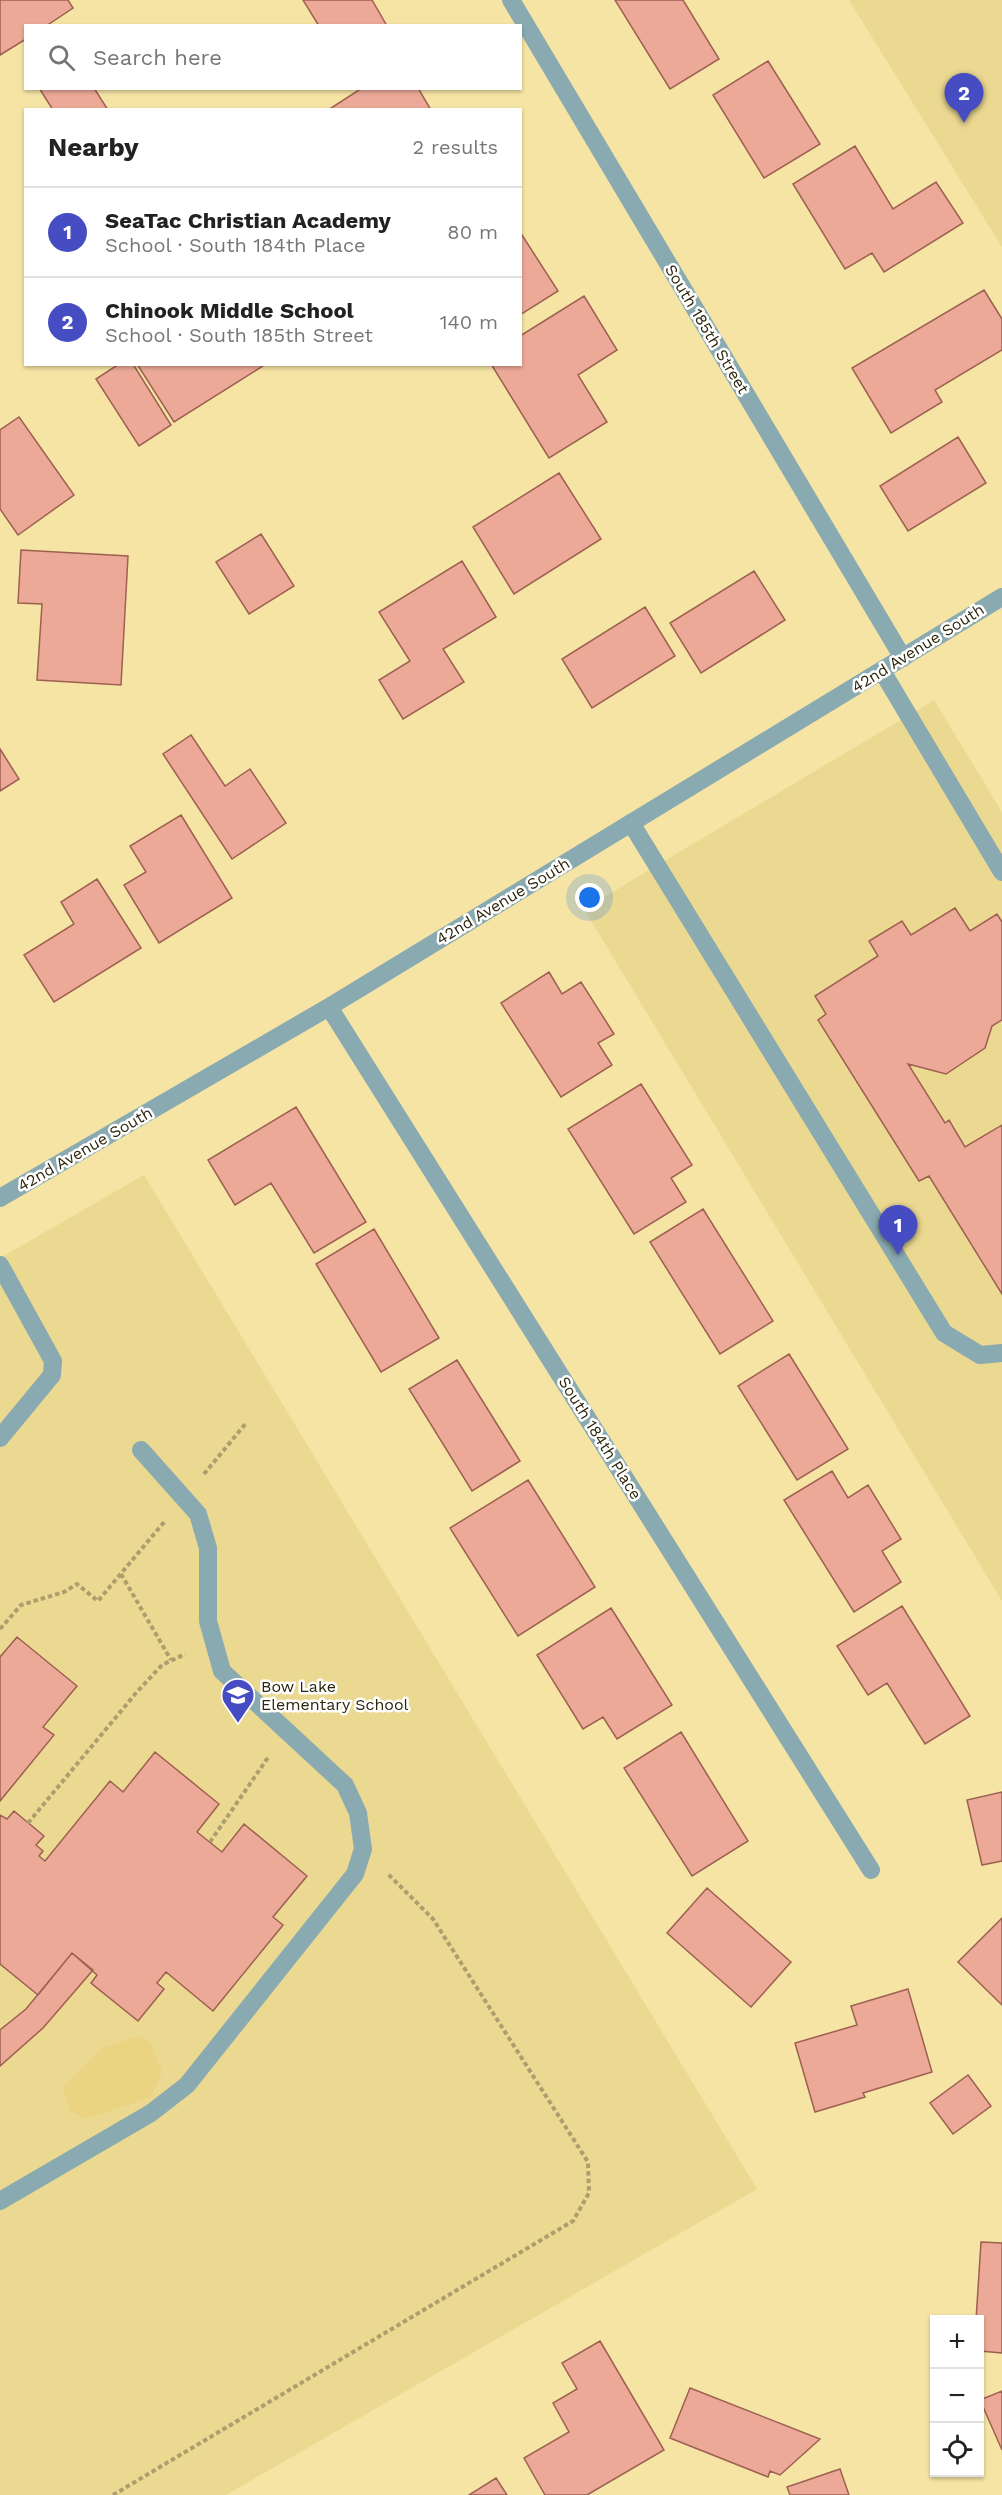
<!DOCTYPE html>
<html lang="en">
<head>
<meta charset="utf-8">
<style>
	body { margin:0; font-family:"Work Sans",sans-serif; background:#f2f2f2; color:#222 }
	.controls { position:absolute; right:18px; bottom:18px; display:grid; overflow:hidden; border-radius:0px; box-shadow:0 2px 4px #0004 }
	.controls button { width:54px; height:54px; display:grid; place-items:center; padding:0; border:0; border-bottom:2px solid #e0e0e0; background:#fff; color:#222; font:30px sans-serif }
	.you { position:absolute; left:590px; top:898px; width:21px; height:21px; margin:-15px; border:4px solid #fff; border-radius:50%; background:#1a73e8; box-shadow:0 0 0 9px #1a73e833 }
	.badge { display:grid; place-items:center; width:39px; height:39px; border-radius:50%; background:#464dc2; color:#fff; font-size:20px; font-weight:700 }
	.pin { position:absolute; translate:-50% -50px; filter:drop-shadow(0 2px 3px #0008) }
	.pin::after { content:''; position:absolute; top:32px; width:21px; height:18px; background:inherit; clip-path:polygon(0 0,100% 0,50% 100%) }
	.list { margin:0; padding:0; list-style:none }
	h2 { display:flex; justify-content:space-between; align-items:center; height:78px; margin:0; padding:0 24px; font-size:26px }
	h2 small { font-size:20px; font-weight:400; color:#767676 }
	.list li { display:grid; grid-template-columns:39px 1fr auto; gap:18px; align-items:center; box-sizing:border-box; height:90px; padding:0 24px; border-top:2px solid #e0e0e0 }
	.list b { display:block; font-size:22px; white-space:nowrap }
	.list p { margin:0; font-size:20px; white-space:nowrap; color:#767676 }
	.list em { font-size:20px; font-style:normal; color:#767676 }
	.icon { flex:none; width:33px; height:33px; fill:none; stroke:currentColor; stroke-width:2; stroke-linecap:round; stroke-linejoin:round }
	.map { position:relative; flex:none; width:1002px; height:2495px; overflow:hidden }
	.search { position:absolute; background:#fff; box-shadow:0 2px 4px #0004; left:24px; top:24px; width:498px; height:66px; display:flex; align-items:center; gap:15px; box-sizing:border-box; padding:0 21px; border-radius:0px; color:#767676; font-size:22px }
	.panel { position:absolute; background:#fff; box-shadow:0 2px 4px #0004; left:24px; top:108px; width:498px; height:258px; border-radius:0px }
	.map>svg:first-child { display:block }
	.built { fill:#ebd891 }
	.green { fill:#ead482 }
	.building { fill:#eca998; stroke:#9d6051; stroke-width:1.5 }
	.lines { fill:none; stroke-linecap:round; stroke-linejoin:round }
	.path { stroke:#ac9f6d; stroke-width:4; stroke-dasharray:4.5 3; stroke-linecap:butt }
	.lane { stroke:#8aaab2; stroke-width:18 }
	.street { stroke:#8aaab2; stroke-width:18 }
	.labels { text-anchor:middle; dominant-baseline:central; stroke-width:5; stroke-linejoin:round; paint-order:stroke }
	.street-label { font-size:16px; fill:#2d260d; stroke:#fff }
	.poi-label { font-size:16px; fill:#2d260d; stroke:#fff; text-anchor:start }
</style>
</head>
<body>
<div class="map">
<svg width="1002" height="2495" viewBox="0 0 1002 2495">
	<rect width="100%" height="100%" fill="#f5e4a4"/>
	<path class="built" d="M849,0H1002V247Z
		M934,700L1002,812V1601L584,909Z
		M144,1175L757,2189L226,2495H0V1258Z"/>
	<path class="green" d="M138,2036L150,2042L162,2072L151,2097L86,2119L70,2111L63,2087L101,2049Z"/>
	<path class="building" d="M0,0H68L73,8L46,26H26V39L0,55Z
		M303,0H372L387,26H319Z
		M615,0H683L719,59L670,89Z
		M768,61L820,144L764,178L713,95Z
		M39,88H94L108,110H53Z
		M362,88H418L431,110H328Z
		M855,146L893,209L936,182L963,223L884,272L872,253L845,269L793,184Z
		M520,232L558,291L520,315Z
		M984,290L1002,319V350L935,390L942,402L891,433L852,368Z
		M584,296L617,350L578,375L607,422L549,458L491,364H520V336Z
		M119,364H133L171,425L139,446L96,379Z
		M137,364H266L174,422Z
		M19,417L74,495L18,535L0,509V430Z
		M958,437L986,483L908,531L880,486Z
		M559,473L601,539L514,594L473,527Z
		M261,534L294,586L249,614L216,562Z
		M21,550L128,556L121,685L37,680L42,604L18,603Z
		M462,561L496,617L443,649L464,682L403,719L379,680L410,661L379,612Z
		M754,571L785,620L701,673L670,623Z
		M645,607L675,656L592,708L562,659Z
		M191,735L225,786L250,769L286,823L232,859L163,754Z
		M0,749L19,779L0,791Z
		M181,815L232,898L159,943L124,885L146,872L130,846Z
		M97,879L141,948L54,1002L24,955L74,924L61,902Z
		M955,908L970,931L997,914L1002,922V1020L992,1026L985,1048L946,1074L908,1064L945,1123L949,1120L965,1147L1002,1125V1294L929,1176L919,1181L818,1020L826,1014L815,996L878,956L869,941L902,921L911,935Z
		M549,972L562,994L581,982L614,1034L598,1043L612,1065L561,1097L501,1003Z
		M641,1084L692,1165L671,1178L686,1202L634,1234L568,1129Z
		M296,1107L366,1222L314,1253L271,1183L235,1205L208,1160Z
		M703,1209L773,1321L720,1354L650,1242Z
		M374,1229L439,1338L381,1372L316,1264Z
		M789,1354L848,1449L797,1480L738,1386Z
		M457,1360L520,1461L472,1491L409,1389Z
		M832,1471L848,1498L868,1485L901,1539L882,1551L901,1582L854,1612L784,1500Z
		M528,1480L595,1587L518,1636L450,1528Z
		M902,1606L970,1716L925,1744L887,1683L868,1695L837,1646Z
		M611,1608L672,1705L617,1739L603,1717L583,1729L537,1655Z
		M17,1637L77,1686L43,1727L54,1735L0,1801V1657Z
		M681,1732L748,1841L692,1876L624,1768Z
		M155,1752L219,1804L197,1832L222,1852L244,1824L307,1876L273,1917L283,1925L213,2011L166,1972L157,1983L164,1989L138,2021L91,1983L97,1975L72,1953L38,1995L0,1964V1815L7,1819L14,1811L44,1836L36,1845L43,1851L39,1856L45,1861L110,1781L123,1792Z
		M1002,1792V1861L982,1865L967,1800Z
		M707,1888L791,1962L751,2007L667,1933Z
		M1002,1918V2005L958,1962Z
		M72,1953L93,1970L43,2028L0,2066V2030L26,2009Z
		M908,1989L932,2072L863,2093L865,2097L815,2112L795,2043L857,2025L851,2006Z
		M968,2075L991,2106L953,2134L930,2103Z
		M981,2242L1002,2243V2353L980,2351V2320H976Z
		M600,2341L664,2450L587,2495H545L524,2458L569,2432L553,2403L577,2389L562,2363Z
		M690,2388L820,2439L780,2475L770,2471L768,2477L670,2438Z
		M1002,2391V2450L980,2400Z
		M840,2469L849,2495H790L787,2487Z
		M496,2478L507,2495H469Z"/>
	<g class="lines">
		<path class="path" d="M204,1474L247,1422
			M121,1574L171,1660
			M0,1629L21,1605L64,1592L77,1584L98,1601L165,1521
			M28,1823L136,1693L162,1665L185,1654
			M210,1842L269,1756
			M113,2495L573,2221L589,2193L588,2162L433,1919L387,1873"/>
		<path class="lane" d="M882,671L1002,872
			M631,823L944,1333L980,1355L1002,1353
			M0,1265L53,1361L52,1375L0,1438
			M0,2201L151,2113L187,2085L355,1874L363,1849L358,1813L345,1785L222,1671L208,1621V1548L198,1514L141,1450"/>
		<path class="street" d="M511,0L903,658
			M329,1007L871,1870
			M0,1198L329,1007L1002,597"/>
	</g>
	<defs>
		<g id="school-pin" transform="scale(1.725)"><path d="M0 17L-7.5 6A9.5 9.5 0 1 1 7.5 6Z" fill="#464dc2" stroke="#fff"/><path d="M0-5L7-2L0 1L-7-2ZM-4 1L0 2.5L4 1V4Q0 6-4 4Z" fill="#fff"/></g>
	</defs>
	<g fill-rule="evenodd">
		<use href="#school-pin" x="238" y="1695"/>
	</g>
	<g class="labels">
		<g class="street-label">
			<text transform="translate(707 329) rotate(59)">South 185th Street</text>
			<text transform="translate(918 648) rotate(-32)">42nd Avenue South</text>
			<text transform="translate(503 901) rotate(-31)">42nd Avenue South</text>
			<text transform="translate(85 1149) rotate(-30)">42nd Avenue South</text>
			<text transform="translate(600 1438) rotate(58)">South 184th Place</text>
		</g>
		<g class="poi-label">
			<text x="261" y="1686">Bow Lake<tspan x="261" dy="18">Elementary School</tspan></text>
		</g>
	</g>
</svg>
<div class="controls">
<button>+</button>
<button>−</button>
<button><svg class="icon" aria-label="locate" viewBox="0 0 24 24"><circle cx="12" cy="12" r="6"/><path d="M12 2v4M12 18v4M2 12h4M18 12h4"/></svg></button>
</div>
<div class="you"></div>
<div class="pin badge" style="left:898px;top:1255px">1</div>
<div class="pin badge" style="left:964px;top:123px">2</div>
<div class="search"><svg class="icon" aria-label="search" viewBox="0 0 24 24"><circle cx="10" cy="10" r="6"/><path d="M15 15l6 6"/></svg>Search here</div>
<section class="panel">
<h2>Nearby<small>2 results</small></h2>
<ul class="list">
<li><span class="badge">1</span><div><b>SeaTac Christian Academy</b><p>School · South 184th Place</p></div><em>80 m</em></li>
<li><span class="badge">2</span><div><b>Chinook Middle School</b><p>School · South 185th Street</p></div><em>140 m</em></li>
</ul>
</section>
</div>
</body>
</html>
